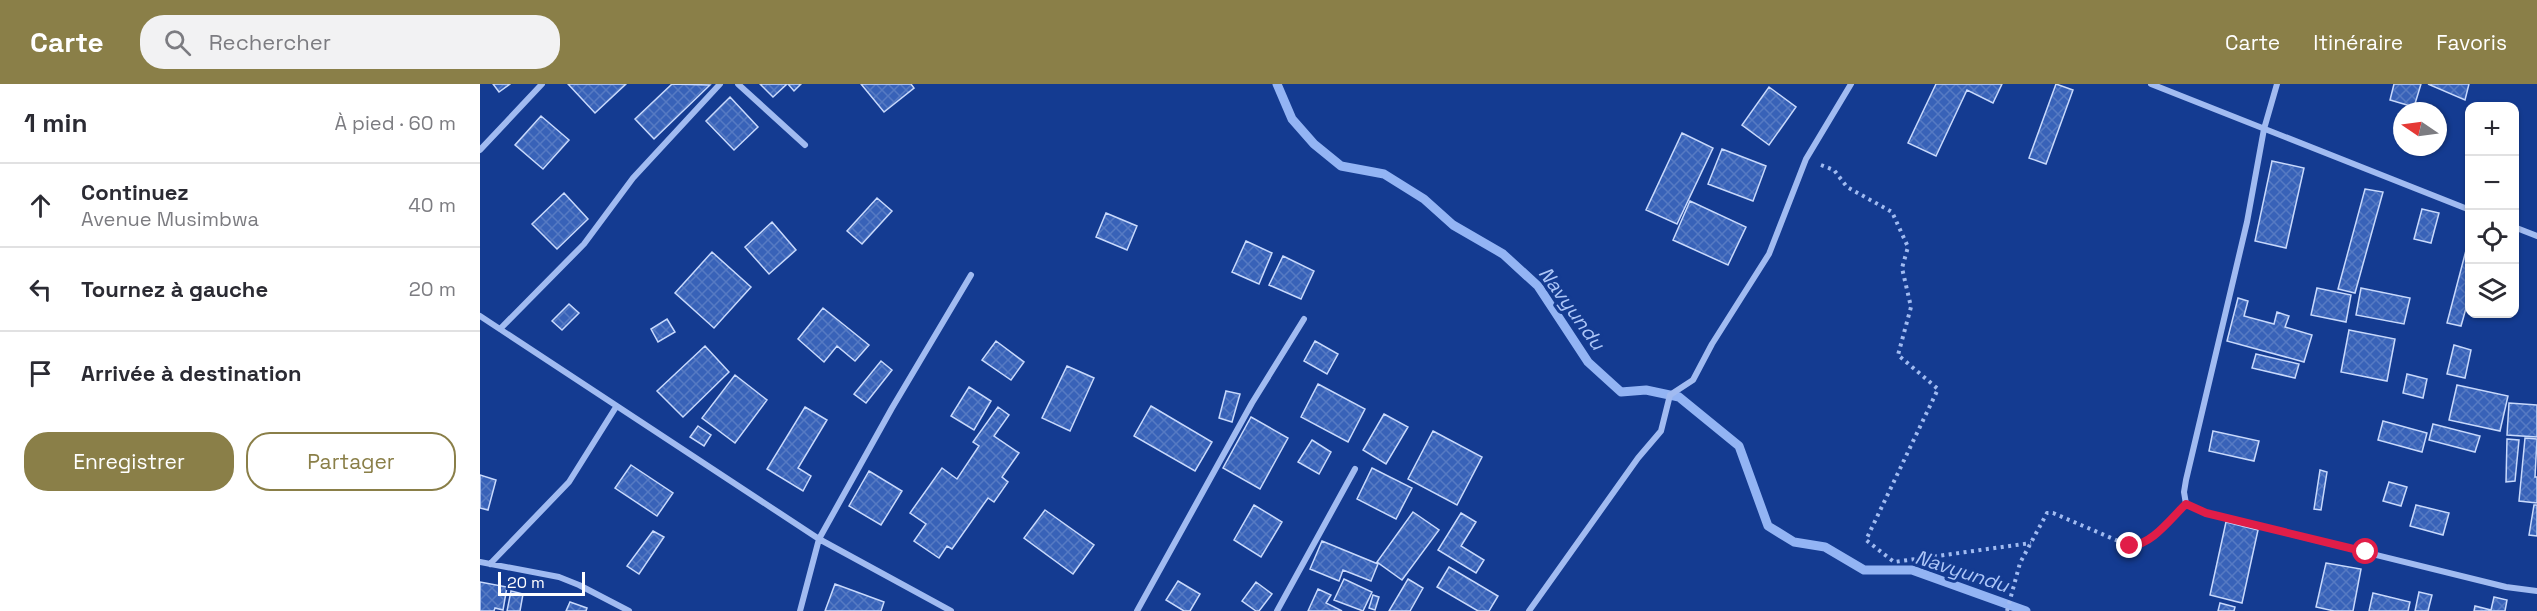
<!DOCTYPE html>
<html lang="fr">
<head>
<meta charset="utf-8">
<style>
	body { margin:0; font-family:"Space Grotesk",sans-serif; background:#f2f2f3; color:#2b2b33 }
	.controls { position:absolute; right:18px; top:18px; display:grid; overflow:hidden; border-radius:12px; box-shadow:0 2px 4px #0004 }
	.controls button { width:54px; height:54px; display:grid; place-items:center; padding:0; border:0; border-bottom:2px solid #e1e1e2; background:#fff; color:#2b2b33; font:30px sans-serif }
	.compass { position:absolute; left:1913px; top:18px; width:54px; height:54px; border-radius:50%; background:#fff; box-shadow:0 2px 4px #0004; rotate:283deg }
	.scale { position:absolute; left:18px; bottom:15px; width:87px; box-sizing:border-box; padding-left:6px; border:3px solid #fff; border-top:0; font-size:16px; line-height:21px; white-space:nowrap; color:#fff; -webkit-text-stroke:4px #143b91; paint-order:stroke }
	.stop { position:absolute; width:18px; height:18px; margin:-14px; border:4px solid #e11d48; border-radius:50%; background:#fff }
	.stop.end { background:#e11d48; border-color:#fff; box-shadow:0 2px 6px #0008 }
	.list { margin:0; padding:0; list-style:none }
	h2 { display:flex; justify-content:space-between; align-items:center; height:78px; margin:0; padding:0 24px; font-size:26px }
	h2 small { font-size:20px; font-weight:400; color:#7c7c81 }
	.list li { display:grid; grid-template-columns:39px 1fr auto; gap:18px; align-items:center; box-sizing:border-box; height:84px; padding:0 24px; border-top:2px solid #e1e1e2 }
	.list b { display:block; font-size:22px; white-space:nowrap }
	.list p { margin:0; font-size:20px; white-space:nowrap; color:#7c7c81 }
	.list em { font-size:20px; font-style:normal; color:#7c7c81 }
	.actions { display:flex; gap:12px; padding:18px 24px }
	.actions a { flex:1; padding:14px 0; border:2px solid #8a7f48; border-radius:24px; text-align:center; font-size:21px; color:#8a7f48 }
	.actions .main { background:#8a7f48; color:#fff }
	.icon { flex:none; width:33px; height:33px; fill:none; stroke:currentColor; stroke-width:2; stroke-linecap:round; stroke-linejoin:round }
	.map { position:relative; flex:none; width:2057px; height:527px; overflow:hidden }
	header { display:flex; align-items:center; gap:36px; box-sizing:border-box; height:84px; padding:0 30px; background:#8a7f48; color:#fff }
	header strong { font-size:28px }
	nav { display:flex; gap:33px; margin-inline-start:auto; font-size:21px }
	.search { width:420px; height:54px; background:#f2f2f3; display:flex; align-items:center; gap:15px; box-sizing:border-box; padding:0 21px; border-radius:24px; color:#7c7c81; font-size:22px }
	main { display:flex }
	aside { flex:1; background:#fff }
	.map>svg:first-child { display:block }
	.lines { fill:none; stroke-linecap:round; stroke-linejoin:round }
	.stream { stroke:#93b4f4; stroke-width:9 }
	.building { fill:url(#building-cross-hatch); stroke:#c8d9fc; stroke-width:1.5 }
	.path { stroke:#a1bbf1; stroke-width:4; stroke-dasharray:3 4.5; stroke-linecap:butt }
	.street { stroke:#a1bbf1; stroke-width:6 }
	.route { stroke:#e11d48; stroke-width:8 }
	.labels { text-anchor:middle; dominant-baseline:central; stroke-width:6; stroke-linejoin:round; paint-order:stroke }
	.water-label { font-size:20px; font-style:italic; fill:#adc6f8; stroke:#143b91 }
</style>
</head>
<body>
<header>
<strong>Carte</strong>
<div class="search"><svg class="icon" aria-label="search" viewBox="0 0 24 24"><circle cx="10" cy="10" r="6"/><path d="M15 15l6 6"/></svg>Rechercher</div>
<nav><a>Carte</a><a>Itinéraire</a><a>Favoris</a></nav>
</header>
<main>
<aside>
<h2>1 min<small>À pied · 60 m</small></h2>
<ul class="list">
<li><svg class="icon" aria-label="ahead" viewBox="0 0 24 24"><path d="M12 20V5M6 11l6-6 6 6"/></svg><div><b>Continuez</b><p>Avenue Musimbwa</p></div><em>40 m</em></li>
<li><svg class="icon" aria-label="left" viewBox="0 0 24 24"><path d="M17 20v-9H6M10 6l-5 5 5 5"/></svg><div><b>Tournez à gauche</b></div><em>20 m</em></li>
<li><svg class="icon" aria-label="arrive" viewBox="0 0 24 24"><path d="M6 21V4h12l-3 4 3 4H6"/></svg><div><b>Arrivée à destination</b></div></li>
</ul>
<div class="actions"><a class="main">Enregistrer</a><a>Partager</a></div>
</aside>
<div class="map">
<svg width="2057" height="527" viewBox="0 0 2057 527">
	<defs>
		<pattern id="building-cross-hatch" width="8" height="8" patternUnits="userSpaceOnUse" patternTransform="scale(1.5)"><rect width="8" height="8" fill="#3862b8"/><path d="M0 0l8 8M0 8l8-8" fill="none" stroke="#567ac3"/></pattern>
	</defs>
	<rect width="100%" height="100%" fill="#143b91"/>
	<g class="lines">
		<path class="stream" d="M797,0L812,35L834,60L861,82L904,90L944,115L973,141L1023,170L1058,202L1108,278L1141,308L1166,306L1199,313L1259,362L1288,442L1314,458L1345,463L1384,486H1432L1546,527"/>
	</g>
	<path class="building" d="M13,0H30L19,8Z
		M88,0H146L115,29Z
		M192,0L230,1L174,55L155,35Z
		M280,0H307L293,13Z
		M308,0H321L314,7Z
		M381,0H431L434,4L404,28Z
		M1456,0H1522L1513,19L1487,6L1456,72L1428,59Z
		M1576,0L1593,6L1566,80L1549,74Z
		M1914,0H1941L1934,23L1910,16Z
		M1948,0H1989L1985,16Z
		M1289,3L1316,23L1289,61L1262,41Z
		M250,13L278,43L254,66L226,37Z
		M61,32L89,56L63,85L35,61Z
		M1202,49L1233,64L1197,140L1166,126Z
		M1242,65L1286,82L1273,117L1228,100Z
		M1792,77L1824,84L1806,164L1775,157Z
		M1885,105L1903,108L1875,209L1858,205Z
		M84,109L108,135L77,165L52,140Z
		M397,114L412,127L382,160L367,147Z
		M1210,117L1266,143L1248,181L1193,156Z
		M1942,125L1959,129L1951,159L1934,155Z
		M626,129L657,142L647,166L616,153Z
		M292,138L316,166L289,190L265,163Z
		M1990,151V210L1981,242L1967,239Z
		M766,157L792,169L779,200L752,188Z
		M232,168L271,203L234,244L195,209Z
		M803,172L834,187L821,215L789,201Z
		M1837,204L1871,211L1866,238L1831,231Z
		M1881,204L1930,214L1924,240L1876,231Z
		M1758,214L1768,217L1764,232L1794,240L1797,228L1809,232L1805,243L1832,251L1824,278L1747,257Z
		M89,220L99,229L82,246L72,237Z
		M343,224L389,261L375,277L357,262L344,278L318,255Z
		M187,235L195,248L178,258L171,245Z
		M1869,246L1915,255L1907,297L1861,288Z
		M516,257L544,278L531,296L502,276Z
		M835,257L858,270L847,290L824,277Z
		M1974,261L1991,266L1985,294L1967,290Z
		M225,262L249,288L203,333L177,307Z
		M1776,270L1819,280L1815,294L1772,284Z
		M401,277L412,286L386,319L374,310Z
		M587,282L614,294L590,347L562,334Z
		M1927,290L1947,295L1943,314L1923,309Z
		M255,291L287,316L255,359L222,334Z
		M838,300L885,325L868,358L821,333Z
		M1977,301L2028,312L2020,347L1969,336Z
		M489,303L511,317L494,346L471,332Z
		M746,307L760,310L752,338L739,334Z
		M2029,319L2057,321V353L2027,351Z
		M671,322L732,358L715,387L654,352Z
		M325,323L347,336L318,384L331,392L323,407L287,385Z
		M518,323L529,331L514,352L539,369L522,393L528,398L514,418L508,414L472,465L467,462L459,474L434,457L446,440L430,429L462,384L477,395L499,362L493,358Z
		M904,330L928,343L906,380L883,366Z
		M771,333L808,354L780,405L743,384Z
		M1903,337L1947,349L1942,368L1898,356Z
		M1953,340L2000,352L1995,368L1949,356Z
		M218,342L231,351L224,362L210,353Z
		M953,347L1002,373L977,421L928,395Z
		M1733,347L1779,357L1774,377L1729,367Z
		M2045,354L2057,355L2055,393H2057V419L2039,417Z
		M2027,355L2039,356L2035,397L2026,398Z
		M832,356L851,368L839,390L818,378Z
		M151,381L193,409L177,432L135,404Z
		M892,384L932,404L916,435L877,415Z
		M1840,386L1847,388L1841,426L1834,425Z
		M389,387L422,407L401,441L369,422Z
		M0,391L16,396L8,426L0,424Z
		M1909,398L1927,403L1921,422L1903,417Z
		M774,421L802,438L781,473L754,456Z
		M1936,421L1969,429L1963,451L1930,442Z
		M2054,421H2057V452L2049,451Z
		M565,426L614,461L593,490L544,454Z
		M933,428L959,446L922,496L897,478Z
		M981,429L996,438L981,462L1004,476L996,489L958,466Z
		M1746,438L1778,446L1762,519L1730,511Z
		M173,447L184,453L159,490L147,482Z
		M842,457L898,480L891,497L863,486L859,497L830,485Z
		M1846,479L1881,485L1873,527H1854L1836,523Z
		M969,483L1018,512L1009,527H998L957,503Z
		M864,495L892,508L883,527L854,516Z
		M928,495L943,504L930,527H909Z
		M698,497L720,510L710,527H704L686,516Z
		M0,498L27,503L23,526L15,524L14,527H0Z
		M776,498L792,510L779,527H776L762,517Z
		M355,500L404,518L401,527H345Z
		M838,505L851,511L846,519L862,527H828Z
		M31,507L43,510L40,527H27Z
		M1939,508L1952,511L1948,527H1935Z
		M1893,509L1930,518L1928,527H1889Z
		M893,511L899,513L895,526L889,524Z
		M2014,513L2027,516L2025,527H1994L1995,522L2011,526Z
		M90,518L107,524L106,527H86Z
		M1740,519L1755,523L1754,527H1738Z"/>
	<g class="lines">
		<path class="path" d="M1341,81L1354,86L1367,103L1412,128L1428,163L1422,184L1431,223L1418,271L1458,305L1386,456L1414,478L1551,459
			M1527,527L1540,479L1567,429H1573L1650,462L1665,458L1695,431"/>
		<path class="street" d="M258,0L325,61
			M1671,0L1990,126
			M1797,0L1784,45L1767,138L1706,396L1704,408L1706,420L1726,429L2026,503L2057,507
			M0,66L62,0
			M2034,143L2057,152
			M0,232L339,455L471,527
			M20,245L104,160L153,94L240,0
			M0,478L79,493L99,501L149,527
			M10,480L89,398L136,323
			M320,527L339,455L412,324L491,191
			M657,527L772,319L824,235
			M797,527L875,385
			M1049,527L1158,374L1181,347L1190,311L1213,296L1232,260L1289,170L1326,75L1371,0"/>
	</g>
	<g class="lines">
		<path class="route" d="M1650,462C1672,461 1691,434 1706,420L1726,429L1886,468"/>
	</g>
	<g class="labels">
		<g class="water-label">
			<text transform="translate(1092 224) rotate(54)">Navyundu</text>
			<text transform="translate(1482 487) rotate(18)">Navyundu</text>
		</g>
	</g>
</svg>
<div class="controls">
<button>+</button>
<button>−</button>
<button><svg class="icon" aria-label="locate" viewBox="0 0 24 24"><circle cx="12" cy="12" r="6"/><path d="M12 2v4M12 18v4M2 12h4M18 12h4"/></svg></button>
<button><svg class="icon" aria-label="layers" viewBox="0 0 24 24"><path d="M12 4l9 5-9 5-9-5zM3 14l9 5 9-5"/></svg></button>
</div>
<svg class="compass" viewBox="-18 -18 36 36"><path d="M0-13l5 13h-10z" fill="#e53935"/><path d="M0 13l5-13h-10z" fill="#7c7c81"/></svg>
<div class="scale">20 m</div>
<div class="stop" style="left:1886px;top:468px"></div>
<div class="stop end" style="left:1650px;top:462px"></div>
</div>
</main>
</body>
</html>
